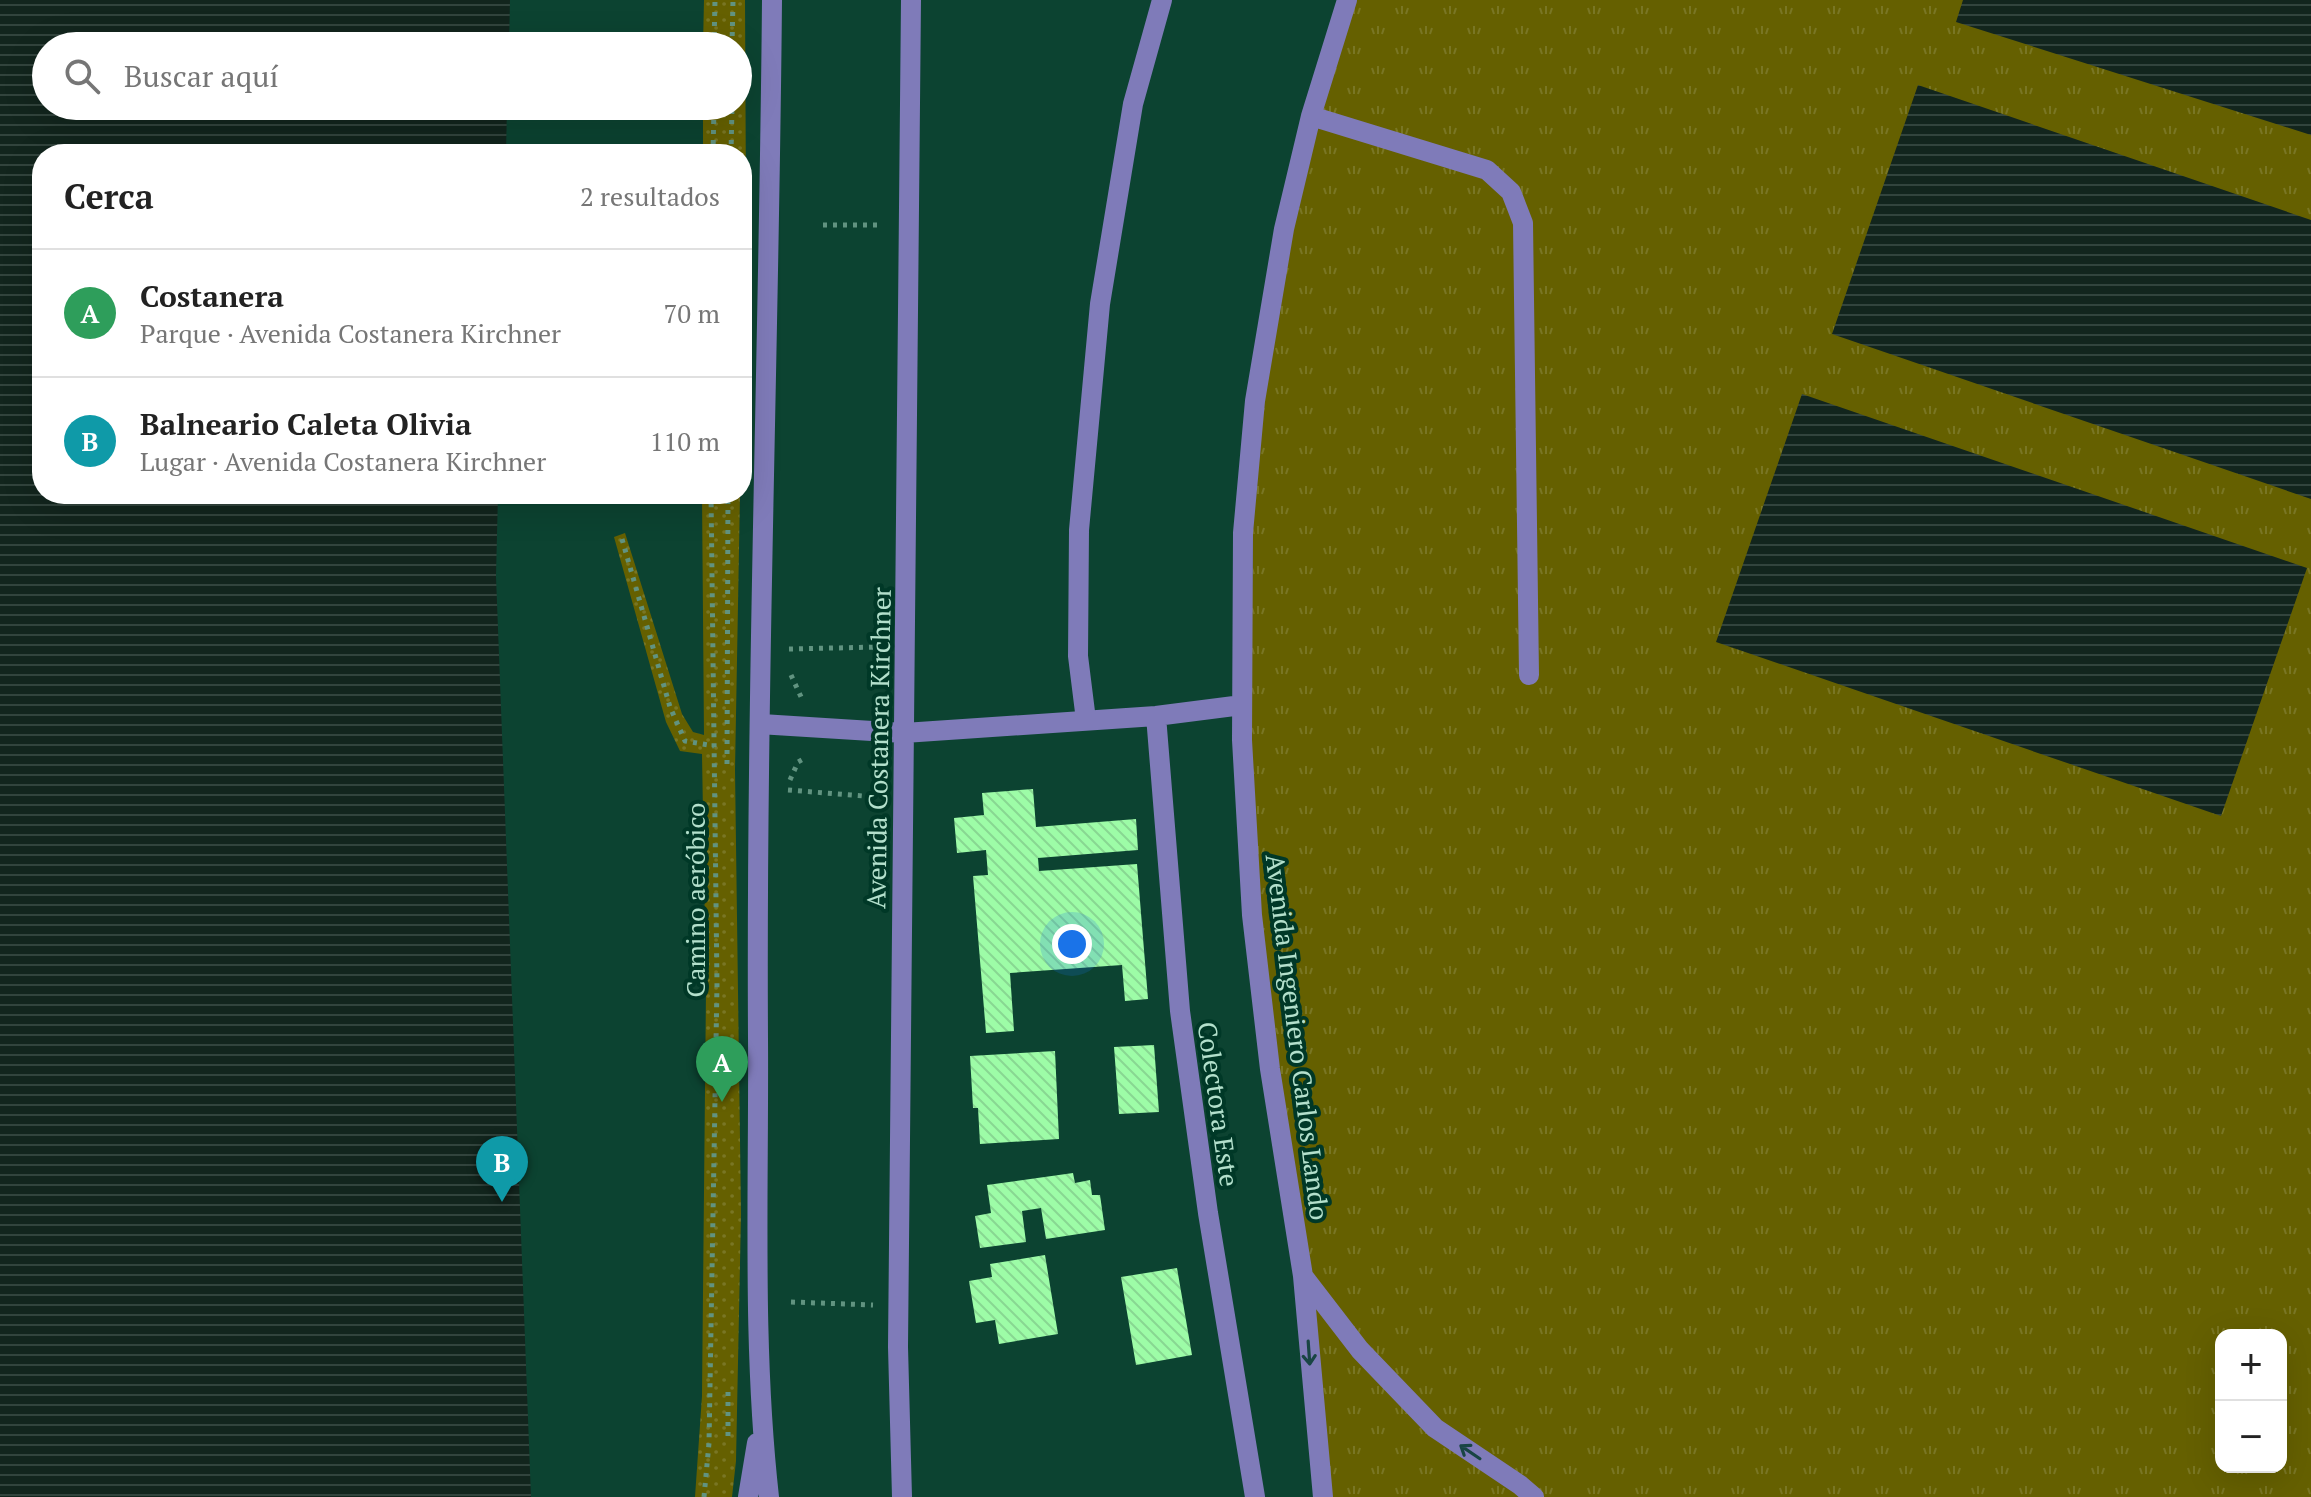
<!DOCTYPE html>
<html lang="es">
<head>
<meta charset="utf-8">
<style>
	body { margin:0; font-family:"PT Serif",serif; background:#f2f2f2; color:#222 }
	.controls { position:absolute; right:24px; bottom:24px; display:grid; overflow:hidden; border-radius:16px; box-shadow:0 8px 32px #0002 }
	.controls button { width:72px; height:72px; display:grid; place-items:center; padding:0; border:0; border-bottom:2px solid #e0e0e0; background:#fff; color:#222; font:40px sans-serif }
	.you { position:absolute; left:1072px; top:944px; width:28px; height:28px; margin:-20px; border:6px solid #fff; border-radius:50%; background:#1a73e8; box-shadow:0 0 0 12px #1a73e833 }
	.badge { display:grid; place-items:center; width:52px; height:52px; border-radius:50%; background:#83536e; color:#fff; font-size:26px; font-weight:700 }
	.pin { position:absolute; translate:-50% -66px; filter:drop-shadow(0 2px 4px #0008) }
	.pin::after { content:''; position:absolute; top:42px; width:28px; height:24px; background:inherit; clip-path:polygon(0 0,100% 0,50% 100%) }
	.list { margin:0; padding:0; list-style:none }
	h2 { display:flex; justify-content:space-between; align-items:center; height:104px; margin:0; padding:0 32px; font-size:34px }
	h2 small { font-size:26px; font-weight:400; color:#767676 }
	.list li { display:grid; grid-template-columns:52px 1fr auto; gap:24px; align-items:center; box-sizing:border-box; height:128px; padding:0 32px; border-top:2px solid #e0e0e0 }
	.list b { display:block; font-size:30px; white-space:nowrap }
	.list p { margin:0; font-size:26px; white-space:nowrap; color:#767676 }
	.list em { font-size:26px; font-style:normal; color:#767676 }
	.icon { flex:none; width:44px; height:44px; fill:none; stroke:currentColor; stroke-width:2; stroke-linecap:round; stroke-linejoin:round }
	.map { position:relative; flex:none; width:2311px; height:1497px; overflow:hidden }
	.search { position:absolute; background:#fff; box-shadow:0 8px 32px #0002; left:32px; top:32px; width:720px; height:88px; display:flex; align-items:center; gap:20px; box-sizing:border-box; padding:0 28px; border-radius:44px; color:#767676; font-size:30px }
	.panel { position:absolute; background:#fff; box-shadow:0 8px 32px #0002; left:32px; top:144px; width:720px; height:360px; border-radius:32px }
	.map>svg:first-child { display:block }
	.grass { fill:url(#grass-tufts); fill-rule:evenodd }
	.park { fill:url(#park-dots) }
	.water { fill:url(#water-rules) }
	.building { fill:url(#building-back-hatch) }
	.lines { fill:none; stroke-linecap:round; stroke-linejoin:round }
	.path { stroke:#619380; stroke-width:5; stroke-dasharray:4 6; stroke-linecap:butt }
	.minor { stroke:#7f7bb9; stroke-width:20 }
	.oneway { stroke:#194544 }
	.labels { text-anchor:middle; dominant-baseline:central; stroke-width:8; stroke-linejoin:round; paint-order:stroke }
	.street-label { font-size:26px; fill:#b3e0cc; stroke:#003827 }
</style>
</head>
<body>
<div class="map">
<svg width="2311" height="1497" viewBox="0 0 2311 1497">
	<defs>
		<pattern id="grass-tufts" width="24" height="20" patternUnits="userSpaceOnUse" patternTransform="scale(2)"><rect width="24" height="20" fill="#656000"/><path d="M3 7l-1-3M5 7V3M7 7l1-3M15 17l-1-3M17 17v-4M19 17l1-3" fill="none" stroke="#797624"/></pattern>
		<pattern id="park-dots" width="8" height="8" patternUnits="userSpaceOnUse" patternTransform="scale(2)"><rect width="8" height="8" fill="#656000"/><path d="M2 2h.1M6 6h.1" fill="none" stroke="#797624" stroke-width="1.8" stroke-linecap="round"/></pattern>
		<pattern id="water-rules" width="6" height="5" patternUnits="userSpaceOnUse" patternTransform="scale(2)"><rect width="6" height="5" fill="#12251d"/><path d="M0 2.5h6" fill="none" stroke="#32443d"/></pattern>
		<pattern id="building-back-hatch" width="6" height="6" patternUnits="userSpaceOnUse" patternTransform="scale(2)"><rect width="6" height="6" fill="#9dfca7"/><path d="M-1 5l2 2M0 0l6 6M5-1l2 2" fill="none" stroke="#88d792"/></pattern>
	</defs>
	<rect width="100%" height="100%" fill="#0c4331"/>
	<path class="grass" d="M1349,0H2311V1497H1321L1248,852L1255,401L1311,116ZM2221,1335H2281V1467H2221Z"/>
	<path class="park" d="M704,0H745L746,206L742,399V154H703V106H738V46H703Z
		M702,494H740L735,770L741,1214L736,1461L732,1497H695L702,1396L706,990L702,754L680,751L666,722L614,537L625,533L682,714L693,732L704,735Z"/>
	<path class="water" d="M0,0H510L509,46H46V106H507L506,154H42V494H498L496,576L531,1497H0Z
		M1963,0H2311V135L1956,22Z
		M1918,85L2311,220V499L1832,334Z
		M1802,394L2307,568L2221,816L1716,642Z"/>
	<path class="building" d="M1033,789L1036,827L1136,819L1138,850L1038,858L1039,871L1137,864L1148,999L1125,1001L1122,965L1010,973L1014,1031L986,1033L973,876L988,875L986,850L957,853L954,818L984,815L982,793Z
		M1154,1045L1159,1112L1119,1114L1114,1047Z
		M1055,1051L1059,1139L980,1144L978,1108H973L970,1056Z
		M1073,1173L1075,1183L1090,1180L1092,1195H1100L1105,1230L1046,1239L1041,1208L1022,1211L1026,1242L980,1248L975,1216L991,1213L987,1185Z
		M1045,1255L1058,1334L999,1344L995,1320L976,1323L969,1281L992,1277L990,1264Z
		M1177,1268L1192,1355L1136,1365L1121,1277Z"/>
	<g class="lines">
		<path class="path" d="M714,46L715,0
			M732,46L733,0
			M713,154L714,106
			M731,154L732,106
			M823,225H881
			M622,539L670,707L685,741L714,746
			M789,649L879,647
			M791,675L802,699
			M727,764L728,494
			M790,780L798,762L807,757
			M788,790L876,797
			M791,1302L873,1305
			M728,1436V1386
			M704,1497L709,1443L717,985L711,494"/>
		<path class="minor" d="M1311,116L1487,170L1511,192L1523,223L1529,675
			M1156,716L1180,1011L1208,1213L1255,1497
			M1086,720L1078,656L1079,530L1100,304L1133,104L1162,0
			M760,724L904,733L1156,716L1242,705
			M1303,1276L1360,1350L1435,1428L1520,1485L1534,1497
			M748,1497L757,1443
			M769,1497C752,1345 759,1191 758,1038C756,692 769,346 772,0
			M902,1497L898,1347L911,0
			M1323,1497L1303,1276L1270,1069L1252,915L1242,740L1243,533L1255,401L1284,229L1311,116L1347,0"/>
	</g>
	<defs><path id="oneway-shaft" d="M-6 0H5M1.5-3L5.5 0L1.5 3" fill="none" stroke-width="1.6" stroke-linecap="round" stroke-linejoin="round" transform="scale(2)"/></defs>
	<g class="oneway">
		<use href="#oneway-shaft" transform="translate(1309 1353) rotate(86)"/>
		<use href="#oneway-shaft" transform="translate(1470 1452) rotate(-146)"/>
	</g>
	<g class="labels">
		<g class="street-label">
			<text transform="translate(878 748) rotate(-89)">Avenida Costanera Kirchner</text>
			<text transform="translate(695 900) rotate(-90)">Camino aeróbico</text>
			<text transform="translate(1298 1037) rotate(83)">Avenida Ingeniero Carlos Lando</text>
			<text transform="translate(1219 1104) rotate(82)">Colectora Este</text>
		</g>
	</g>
</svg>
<div class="controls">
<button>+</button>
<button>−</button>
</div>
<div class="you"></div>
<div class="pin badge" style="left:722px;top:1102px;background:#2e9e5b">A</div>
<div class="pin badge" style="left:502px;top:1202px;background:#0f9aa8">B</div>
<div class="search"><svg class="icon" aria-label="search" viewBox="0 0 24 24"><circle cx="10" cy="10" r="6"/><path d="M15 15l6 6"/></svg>Buscar aquí</div>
<section class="panel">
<h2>Cerca<small>2 resultados</small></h2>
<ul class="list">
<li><span class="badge" style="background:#2e9e5b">A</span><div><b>Costanera</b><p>Parque · Avenida Costanera Kirchner</p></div><em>70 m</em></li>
<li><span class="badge" style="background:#0f9aa8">B</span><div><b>Balneario Caleta Olivia</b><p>Lugar · Avenida Costanera Kirchner</p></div><em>110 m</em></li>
</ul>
</section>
</div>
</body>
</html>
